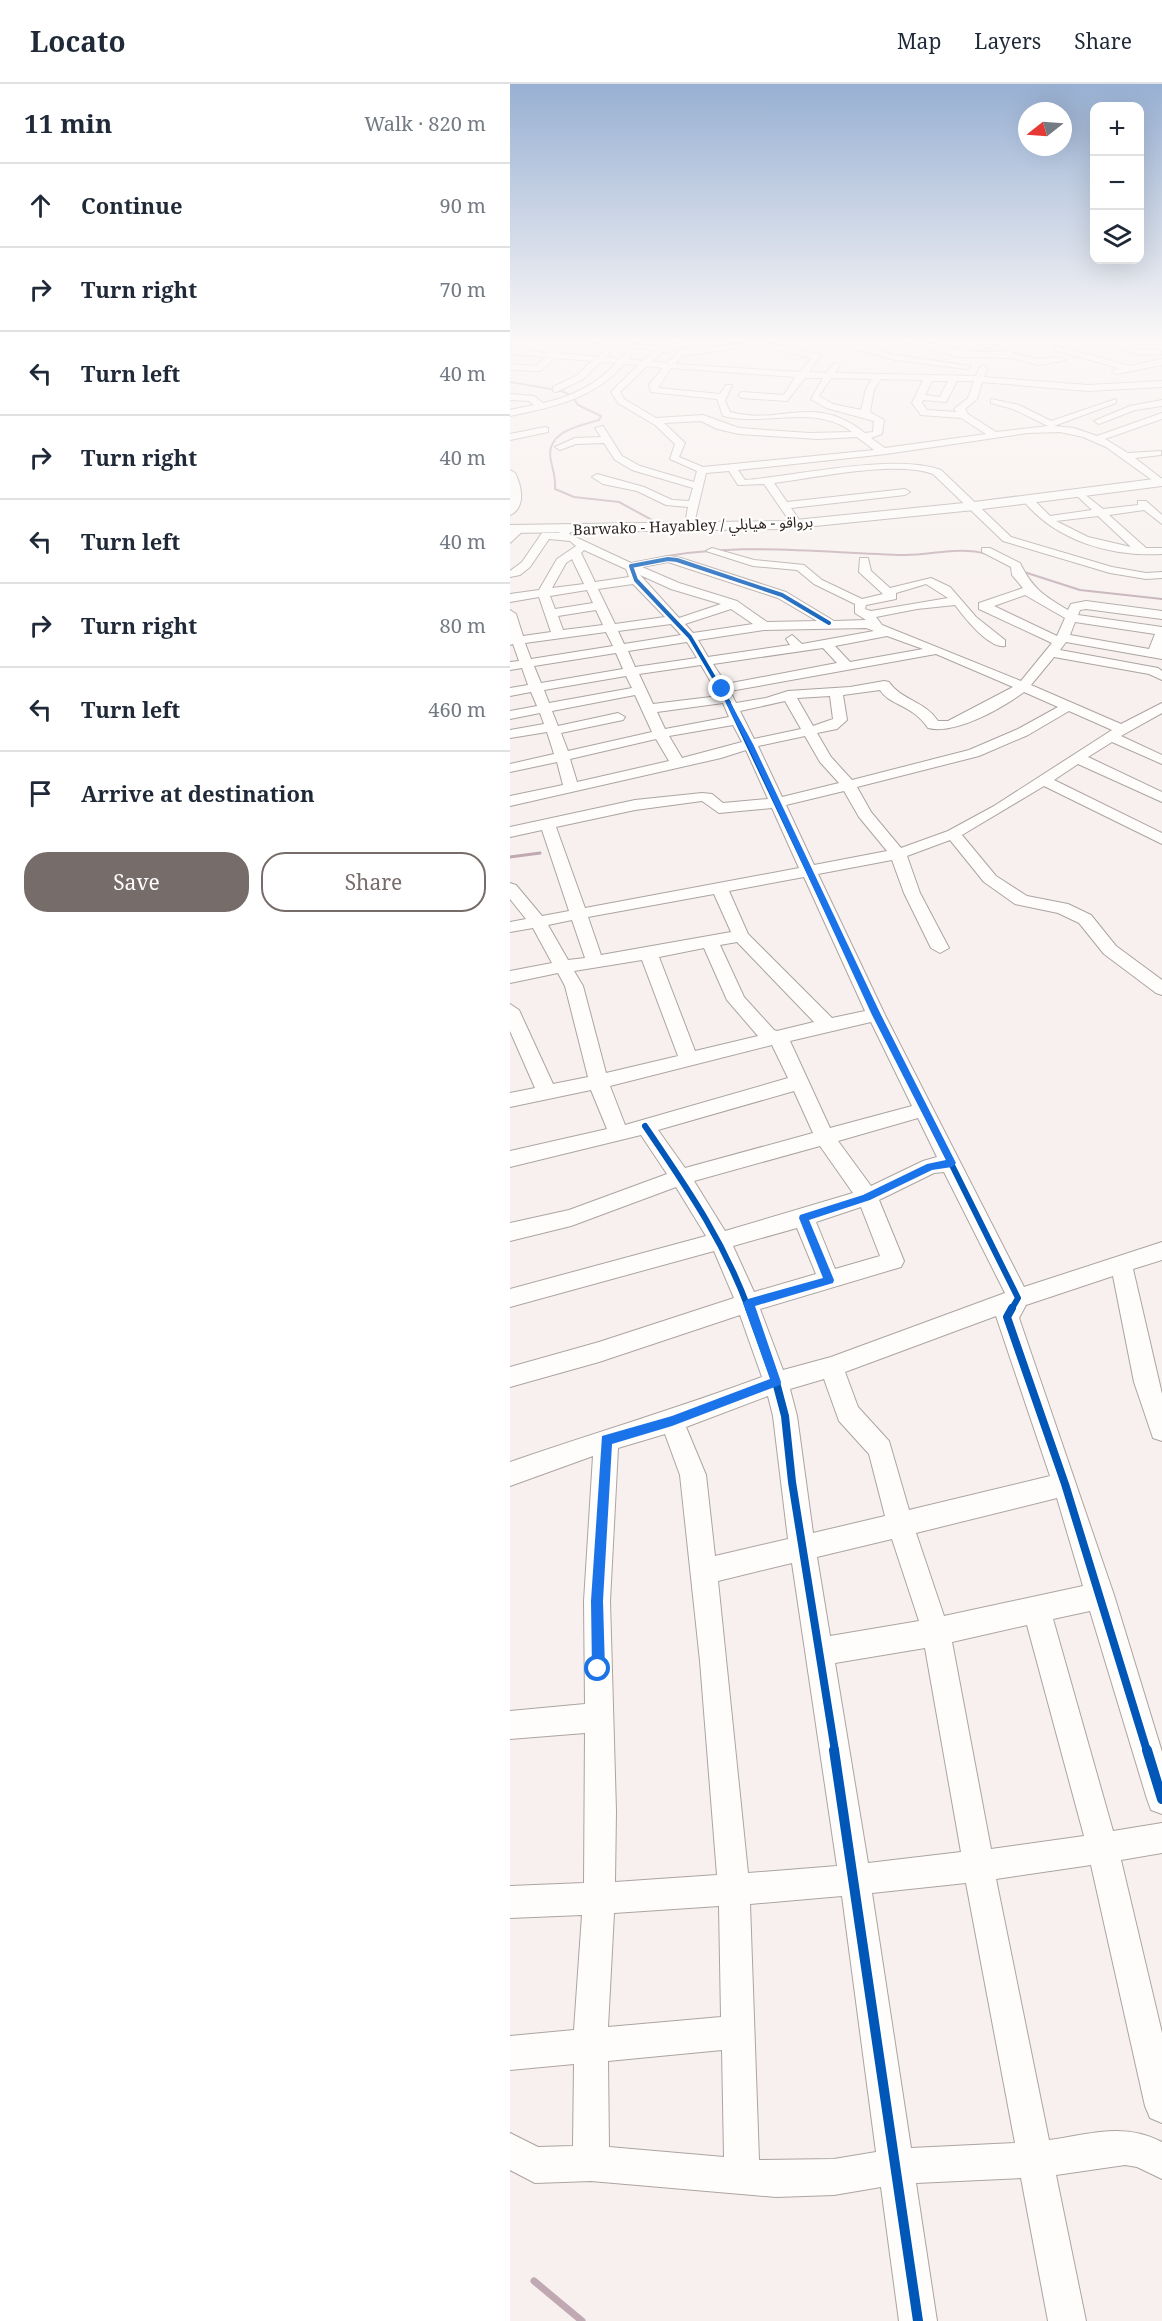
<!DOCTYPE html>
<html lang="en">
<head>
<meta charset="utf-8">
<style>
	body { margin:0; font-family:"Noto Serif","Noto Sans Arabic",serif; background:#f2f2f3; color:#1f2937 }
	.controls { position:absolute; right:18px; top:18px; display:grid; overflow:hidden; border-radius:12px; box-shadow:0 6px 24px #0002 }
	.controls button { width:54px; height:54px; display:grid; place-items:center; padding:0; border:0; border-bottom:2px solid #e0e1e3; background:#fff; color:#1f2937; font:30px sans-serif }
	.compass { position:absolute; left:508px; top:18px; width:54px; height:54px; border-radius:50%; background:#fff; box-shadow:0 6px 24px #0002; rotate:253deg }
	.stop { position:absolute; width:18px; height:18px; margin:-14px; border:4px solid #1a73e8; border-radius:50%; background:#fff }
	.stop.end { background:#1a73e8; border-color:#fff; box-shadow:0 2px 6px #0008 }
	.list { margin:0; padding:0; list-style:none }
	h2 { display:flex; justify-content:space-between; align-items:center; height:78px; margin:0; padding:0 24px; font-size:26px }
	h2 small { font-size:20px; font-weight:400; color:#747a83 }
	.list li { display:grid; grid-template-columns:39px 1fr auto; gap:18px; align-items:center; box-sizing:border-box; height:84px; padding:0 24px; border-top:2px solid #e0e1e3 }
	.list b { display:block; font-size:22px; white-space:nowrap }
	.list em { font-size:20px; font-style:normal; color:#747a83 }
	.actions { display:flex; gap:12px; padding:18px 24px }
	.actions a { flex:1; padding:14px 0; border:2px solid #766c69; border-radius:24px; text-align:center; font-size:21px; color:#766c69 }
	.actions .main { background:#766c69; color:#fff }
	.icon { flex:none; width:33px; height:33px; fill:none; stroke:currentColor; stroke-width:2; stroke-linecap:round; stroke-linejoin:round }
	.map { position:relative; flex:none; width:652px; height:2237px; overflow:hidden }
	header { display:flex; align-items:center; gap:36px; box-sizing:border-box; height:84px; padding:0 30px; background:#fff; border-bottom:2px solid #e0e1e3 }
	header strong { font-size:28px }
	nav { display:flex; gap:33px; margin-inline-start:auto; font-size:21px }
	main { display:flex }
	aside { flex:1; background:#fff }
	.map>svg:first-child { display:block }
	.lines { fill:none; stroke-linecap:round; stroke-linejoin:round }
	.stream-far2 { stroke:#c0a9b3; stroke-width:2 }
	.stream-far1 { stroke:#c0a9b3; stroke-width:3 }
	.stream { stroke:#c0a9b3; stroke-width:7 }
	.minor-casing { stroke:#aca4a0; stroke-width:2 }
	.major-casing { stroke:#aca4a0; stroke-width:2 }
	.minor { fill:#fefdfc; fill-rule:evenodd }
	.major { fill:#fefdfc; fill-rule:evenodd }
	.cycleway-far4-casing { stroke:#fff; stroke-width:6 }
	.cycleway-far3-casing { stroke:#fff; stroke-width:8 }
	.cycleway-far2-casing { stroke:#fff; stroke-width:10 }
	.cycleway-far1-casing { stroke:#fff; stroke-width:11 }
	.cycleway-casing { stroke:#fff; stroke-width:14 }
	.cycleway-far4 { stroke:#0057b8; stroke-width:4 }
	.cycleway-far3 { stroke:#0057b8; stroke-width:4.5 }
	.cycleway-far2 { stroke:#0057b8; stroke-width:6 }
	.cycleway-far1 { stroke:#0057b8; stroke-width:8 }
	.cycleway { stroke:#0057b8; stroke-width:10 }
	.route { fill:#1a73e8 }
	.labels { text-anchor:middle; dominant-baseline:central; stroke-width:4.5; stroke-linejoin:round; paint-order:stroke }
	.far-street-label { font-size:15px; fill:#302521; stroke:#fff }
</style>
</head>
<body>
<header>
<strong>Locato</strong>
<nav><a>Map</a><a>Layers</a><a>Share</a></nav>
</header>
<main>
<aside>
<h2>11 min<small>Walk · 820 m</small></h2>
<ul class="list">
<li><svg class="icon" aria-label="ahead" viewBox="0 0 24 24"><path d="M12 20V5M6 11l6-6 6 6"/></svg><div><b>Continue</b></div><em>90 m</em></li>
<li><svg class="icon" aria-label="right" viewBox="0 0 24 24"><path d="M7 20v-9h11M14 6l5 5-5 5"/></svg><div><b>Turn right</b></div><em>70 m</em></li>
<li><svg class="icon" aria-label="left" viewBox="0 0 24 24"><path d="M17 20v-9H6M10 6l-5 5 5 5"/></svg><div><b>Turn left</b></div><em>40 m</em></li>
<li><svg class="icon" aria-label="right" viewBox="0 0 24 24"><path d="M7 20v-9h11M14 6l5 5-5 5"/></svg><div><b>Turn right</b></div><em>40 m</em></li>
<li><svg class="icon" aria-label="left" viewBox="0 0 24 24"><path d="M17 20v-9H6M10 6l-5 5 5 5"/></svg><div><b>Turn left</b></div><em>40 m</em></li>
<li><svg class="icon" aria-label="right" viewBox="0 0 24 24"><path d="M7 20v-9h11M14 6l5 5-5 5"/></svg><div><b>Turn right</b></div><em>80 m</em></li>
<li><svg class="icon" aria-label="left" viewBox="0 0 24 24"><path d="M17 20v-9H6M10 6l-5 5 5 5"/></svg><div><b>Turn left</b></div><em>460 m</em></li>
<li><svg class="icon" aria-label="arrive" viewBox="0 0 24 24"><path d="M6 21V4h12l-3 4 3 4H6"/></svg><div><b>Arrive at destination</b></div></li>
</ul>
<div class="actions"><a class="main">Save</a><a>Share</a></div>
</aside>
<div class="map">
<svg width="652" height="2237" viewBox="0 0 652 2237">
	<rect width="100%" height="100%" fill="#f7f0ee"/>
	<g class="lines">
		<path class="stream-far2" d="M0,298L52,307L63,313L68,321L91,332L89,336C68,342 34,348 41,377C43,387 46,394 45,405L64,413L109,418L142,436
			M134,477C221,456 307,469 395,471C423,471 449,462 477,470
			M511,487L570,506L652,515"/>
		<path class="stream-far1" d="M0,773L30,769"/>
		<path class="stream" d="M24,2197L72,2237"/>
		<g class="minor-casing">
			<path id="minor" d="M62,255H85L149,263L184,258L188,260L164,265L161,269L152,268L142,278L157,279L169,267L250,257L311,271L299,288L316,289L326,278L330,281L325,289L466,292L469,284L473,281L477,284L474,293L578,301L652,297V303L578,307L472,298L467,315L455,325L458,330L486,348L538,342L503,325L481,319V315L509,321L541,337L606,315V319L544,342L564,344L587,352L652,329V335L595,355L618,369L651,367V371L625,374L652,395V400L649,401L596,363L573,353L550,348L518,349L376,370L228,386L235,396C287,392 384,369 431,386L501,453L602,483L636,489L652,488V494L636,495L600,489L493,457L423,390C386,376 305,394 264,399L277,418L395,405L400,408L395,411L281,424L292,440L287,443L283,442L254,400L228,401L219,387L196,389L183,444L174,446L178,423L156,421L127,407L93,400L82,393L87,390L134,403L162,416L179,417L183,404L122,386L105,376L94,359L66,360L50,366L45,363L65,354L91,353L85,344L93,342L112,372L130,382L184,398L187,387L160,375L165,360L145,341L108,319L101,308L128,281L114,280C83,315 44,323 0,332V326L24,321L19,317L0,316V310L24,312L33,319C61,313 86,301 106,279L91,278L72,296L46,308L43,307V303L66,292L82,277L44,274L31,287L0,286V280L26,282L36,273L3,270L0,257L9,266L40,269L48,264L52,266L49,269L87,273L96,267L100,269L96,273L110,275L117,269L121,272L118,275L133,277L144,267ZM250,261L302,274L290,288L165,280L172,272ZM137,282L153,284L139,301L141,308L207,315L213,332C257,343 304,319 342,348L299,349L229,344L193,331L146,334L114,315L110,308ZM161,284L285,293L274,311L232,308L228,311L232,314L277,317L295,294H313L301,315L316,324L364,337L363,348L355,349C303,308 273,342 220,328L215,317L222,301H216L210,310L148,304ZM321,294L362,295L356,305L351,326L323,320L309,312ZM371,295L413,296L402,319L411,331L451,334L476,350L375,364L361,354L372,350L374,336L360,328L364,305ZM422,297H438L430,313L415,311ZM447,297H464L458,314L444,325L447,328L417,326L412,319L413,316L436,318ZM191,337L207,345L229,350L308,355L347,353L364,366L193,383L169,373L175,359L154,339Z
				M284,255H327L385,271L461,282L457,285L385,276L321,258Z
				M385,255C419,255 451,271 486,268C504,267 520,255 539,255L502,269L529,275L552,273L556,276L529,281L502,274L449,273Z
				M492,255H505L469,266L465,264Z
				M583,255H595L630,266H650L652,270L629,271Z
				M547,262L620,282L652,275V281L606,290L602,287L609,284L544,266Z
				M652,316V322L625,326L589,340L584,337L620,322Z
				M35,343L38,344V348L0,356V350Z
				M0,386L5,389C12,402 16,424 0,431Z
				M569,406L593,425L628,421V417H636L652,431V440L634,426L599,431L636,464H652V470C601,473 545,457 512,415L521,413L540,432L582,426L564,409ZM588,432L621,463L578,453L546,437Z
				M57,442L62,445L59,450L121,479L158,472L171,474L276,508L324,537L356,536L345,529V520L304,500L287,486L243,482L196,467L202,464L244,476L294,481L312,496L352,515L373,510L349,488L350,474H358L361,487L380,504L421,494L440,503L466,533L495,556V562C479,565 454,533 445,521L407,525L366,533L372,541L511,597L542,559L469,525V519L513,504L502,491L501,483L472,468V464H480L510,479C522,504 534,512 558,526L561,520L576,517L652,527V535L576,525L570,526L568,531L652,543V575L556,558L550,566L648,584L652,587V596L639,590L544,573L521,601L611,640L652,619V629L611,652L652,671V680L602,658L578,673L652,708V718L568,680L544,696L652,749V760L534,702L452,751L486,792L517,812L558,820L581,831L606,862L652,896V911L646,909L594,870L569,839L548,829L505,820L474,798L440,756L397,772L410,809L439,864L430,869L421,864L394,809L382,776L308,790L375,931L514,1203L652,1158V1176L623,1185L652,1310V1357L643,1354L624,1298L603,1192L516,1221L509,1234L604,1511L652,1668V1730L641,1726L637,1715L580,1527L543,1535L603,1747L652,1739V1769L611,1776L652,1949V2039L640,2034L635,2022L581,1781L486,1795L539,2056C580,2050 614,2038 652,2058V2095L627,2083L615,2081L546,2091L576,2237H538L511,2094L406,2099L427,2237H389L371,2103L324,2111L266,2113L81,2097L25,2099L0,2086V2049L28,2063L63,2062L64,1980L0,1986V1952L64,1946L72,1831L0,1834V1802L74,1799L75,1649L0,1655V1627L75,1620L74,1517L83,1372L0,1402V1378C84,1349 169,1324 252,1293L230,1231L89,1278L0,1303V1283L89,1258L224,1214L204,1167L0,1223V1205L196,1152L166,1103L61,1142L0,1157V1139L59,1126L157,1090L131,1051L0,1083V1067L97,1045L81,1006L0,1023V1009L25,1004L0,947V920L9,926L43,1000L78,993L55,902L48,889L0,899V887L42,879L23,844L0,848V838L16,835L0,815V799L6,801L32,832L59,827L32,746L0,753V743L125,716L192,709L202,710L213,719L258,715L236,666L211,674L0,722V712L53,701L47,678L0,688V680L44,670L37,648L0,654V646L34,640L30,629L0,635V627L27,622L21,608L0,612V604L18,601L12,584L0,586V578L9,577L3,560L0,561V526L6,530L13,552L41,548L29,513L0,518V510L29,506L47,475L66,462L60,457L39,455L20,483L10,491L0,493V487L12,478L32,449H49ZM74,466L116,485L119,493L85,498L71,469ZM62,475L74,500L42,504L56,479ZM158,478L268,514L307,537L257,538L227,517L169,499L132,483ZM130,491L161,505L211,520L169,534ZM123,500L155,533L105,540L88,505ZM416,500L438,514L361,527L355,525L356,521L386,515V509ZM77,506L83,519L45,525L40,512ZM515,511L555,534L547,552L484,522ZM221,525L243,540L183,549L175,540ZM86,526L93,541L53,546L48,532ZM565,538L645,550L639,565L560,551ZM161,540L171,551L114,560L108,547ZM356,544L364,547L292,560L282,551L276,555L280,561L198,573L188,556L254,546ZM96,548L103,562L21,575L15,559ZM377,552L413,565L340,578L325,562ZM177,558L187,574L125,583L118,567ZM313,564L327,579L216,600L203,580ZM106,569L113,585L31,599L24,582ZM426,570L503,603L438,637H428C415,617 391,616 379,598L374,597L340,603L278,607L256,614L226,619L220,607ZM191,581L209,612L143,620L129,590ZM116,592L122,604L39,619L34,606ZM370,606C380,622 402,620 418,644C446,651 492,624 514,608L548,623L508,645L459,666L342,696L321,673L307,649L327,645L337,636L333,611ZM125,611L142,648L58,667L51,649L113,636L115,633L108,629L48,642L42,627ZM320,612L323,635L303,642L287,614ZM275,617L291,645L244,655L230,627ZM213,619L219,633L155,645L147,628ZM559,627L602,646L484,722L438,747L391,764L361,728L347,703L469,672L518,651ZM223,641L232,658L172,674L159,652ZM295,652L310,678L329,699L272,713L248,662ZM146,655L159,677L67,698L60,675ZM334,707L349,733L377,767L304,781L276,721ZM192,717L209,729L262,724L289,784L75,824L46,743L125,726ZM294,793L355,927L322,934L238,850L219,807ZM204,810L221,848L91,871L78,833ZM62,836L75,874L58,876L38,841ZM227,858L304,938L267,947L264,946L234,913L210,861ZM194,864L217,916L248,952L185,967L149,873ZM132,876L168,972L96,989L73,902L64,887ZM361,938L402,1022L320,1044L280,957ZM262,961L278,994L115,1041L100,1002ZM284,1007L303,1049L175,1084L148,1046ZM408,1034L427,1073L413,1077L361,1102L328,1057ZM310,1062L343,1109L215,1147L184,1097ZM434,1088L495,1209L321,1273L273,1286L250,1225L391,1183L394,1177L369,1116L424,1089ZM351,1123L370,1172L325,1185L306,1138ZM287,1144L306,1190L244,1208L223,1162ZM486,1232L540,1392L399,1426L379,1357L348,1323L335,1288ZM314,1295L329,1337L359,1370L375,1432L303,1449L287,1332L280,1305ZM258,1312L263,1332L278,1455L205,1472L196,1391L176,1343ZM155,1350L170,1391L190,1577L207,1791L105,1798L106,1727L100,1517L108,1364ZM547,1414L573,1502L434,1532L406,1449ZM382,1455L409,1537L320,1552L307,1473ZM282,1479L327,1782L238,1789L208,1497ZM517,1541L574,1752L481,1765L442,1558ZM415,1564L451,1768L358,1779L325,1579ZM456,1799L505,2059L401,2064L362,1809ZM332,1812L366,2068L324,2075L249,2076L240,1820ZM209,1822L211,1933L98,1943L104,1829ZM212,1966L214,2073L99,2063L98,1977Z
				M6,443L15,445L0,459V449Z"/>
		</g>
		<g class="major-casing">
			<path id="major" d="M652,394V402L464,426L275,445L0,449V441L275,437L464,418Z"/>
		</g>
		<use href="#minor" class="minor"/>
		<use href="#major" class="major"/>
		<g class="cycleway-far4-casing">
			<path id="cycleway-far4" d="M219,619L180,553L126,496L121,482L158,475L167,476L272,511L319,539"/>
		</g>
		<g class="cycleway-far3-casing">
			<path id="cycleway-far3" d="M218,618L344,884"/>
		</g>
		<g class="cycleway-far2-casing">
			<path id="cycleway-far2" d="M343,882L508,1214L501,1226
				M135,1042C177,1104 213,1155 239,1226"/>
		</g>
		<g class="cycleway-far1-casing">
			<path id="cycleway-far1" d="M239,1224L266,1298L275,1332L282,1398L325,1667
				M502,1224L497,1233L555,1400L637,1667"/>
		</g>
		<g class="cycleway-casing">
			<path id="cycleway" d="M324,1666L408,2237
				M637,1666L652,1715"/>
		</g>
		<use href="#cycleway-far4" class="cycleway-far4"/>
		<use href="#cycleway-far3" class="cycleway-far3"/>
		<use href="#cycleway-far2" class="cycleway-far2"/>
		<use href="#cycleway-far1" class="cycleway-far1"/>
		<use href="#cycleway" class="cycleway"/>
	</g>
	<linearGradient id="sky" x2="0" y2="1"><stop stop-color="#98b0d3"/><stop offset="0.45" stop-color="#fbf8f7"/><stop offset="1" stop-color="#fbf8f7" stop-opacity="0"/></linearGradient>
	<rect width="652" height="568" fill="url(#sky)"/>
	<path class="route" d="M212,603L243,660L371,931L446,1079L442,1083L422,1086L360,1116L299,1136L324,1196L323,1199L245,1222L271,1298L270,1301L162,1342L102,1360L93,1517L95,1585L88,1592L82,1585L81,1517L92,1352L162,1332L260,1295L233,1219L238,1215L313,1194L289,1134L290,1131L353,1111L417,1080L436,1076L362,931L237,660L209,605Z"/>
	<g class="labels">
		<g class="far-street-label">
			<text transform="translate(183 441) rotate(-2)">Barwako - Hayabley / برواقو - هيابلي</text>
		</g>
	</g>
</svg>
<div class="controls">
<button>+</button>
<button>−</button>
<button><svg class="icon" aria-label="layers" viewBox="0 0 24 24"><path d="M12 4l9 5-9 5-9-5zM3 14l9 5 9-5"/></svg></button>
</div>
<svg class="compass" viewBox="-18 -18 36 36"><path d="M0-13l5 13h-10z" fill="#e53935"/><path d="M0 13l5-13h-10z" fill="#747a83"/></svg>
<div class="stop" style="left:88px;top:1585px"></div>
<div class="stop end" style="left:212px;top:605px"></div>
</div>
</main>
</body>
</html>
